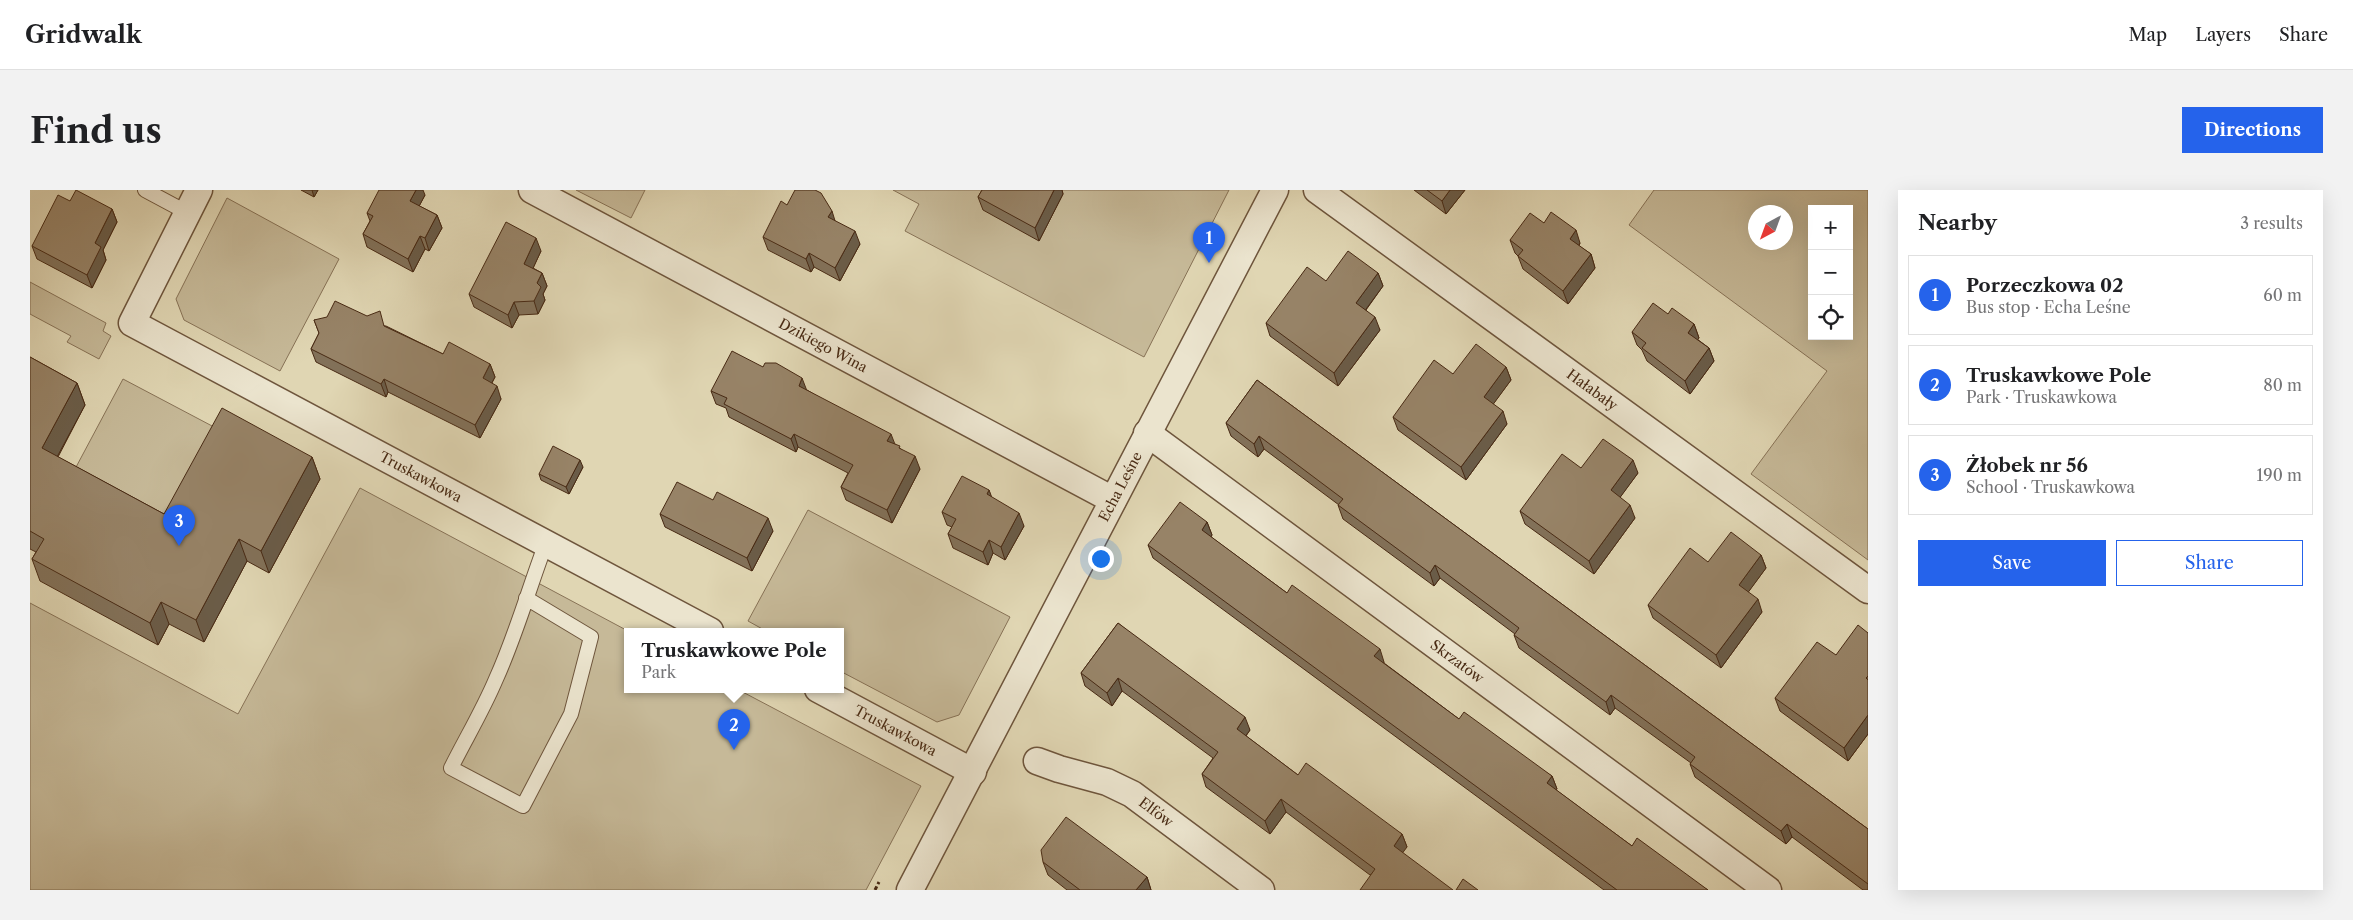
<!DOCTYPE html>
<html lang="en">
<head>
<meta charset="utf-8">
<style>
	body { margin:0; font-family:"Libre Caslon Text",serif; background:#f2f2f2; color:#202124 }
	.controls { position:absolute; right:15px; top:15px; display:grid; overflow:hidden; border-radius:0px; box-shadow:0 5px 20px #0002 }
	.controls button { width:45px; height:45px; display:grid; place-items:center; padding:0; border:0; border-bottom:1px solid #e0e0e0; background:#fff; color:#202124; font:25px sans-serif }
	.compass { position:absolute; left:1718px; top:15px; width:45px; height:45px; border-radius:50%; background:#fff; box-shadow:0 5px 20px #0002; rotate:221deg }
	.you { position:absolute; left:1070px; top:368px; width:18px; height:18px; margin:-12px; border:4px solid #fff; border-radius:50%; background:#1a73e8; box-shadow:0 0 0 8px #1a73e833 }
	.badge { display:grid; place-items:center; width:32px; height:32px; border-radius:50%; background:#2563eb; color:#fff; font-size:16px; font-weight:700 }
	.pin { position:absolute; translate:-50% -41px; filter:drop-shadow(0 1px 2px #0008) }
	.pin::after { content:''; position:absolute; top:26px; width:18px; height:15px; background:inherit; clip-path:polygon(0 0,100% 0,50% 100%) }
	.popup { position:absolute; left:594px; top:438px; width:220px; height:65px; box-sizing:border-box; display:grid; place-content:center; border-radius:0px; background:#fff; filter:drop-shadow(0 1px 4px #0005); font-size:16px; white-space:nowrap; color:#757577 }
	.popup b { font-size:19px; color:#202124 }
	.popup::after { content:''; position:absolute; left:50%; top:100%; margin-left:-10px; border:10px solid transparent; border-top-color:#fff }
	.list { margin:0; padding:0; list-style:none }
	h2 { display:flex; justify-content:space-between; align-items:center; height:65px; margin:0; padding:0 20px; font-size:21px }
	h2 small { font-size:16px; font-weight:400; color:#757577 }
	.list li { display:grid; grid-template-columns:32px 1fr auto; gap:15px; align-items:center; box-sizing:border-box; height:80px; margin:0 10px 10px; padding:0 10px; border:1px solid #e0e0e0; border-radius:0px }
	.list b { display:block; font-size:19px; white-space:nowrap }
	.list p { margin:0; font-size:16px; white-space:nowrap; color:#757577 }
	.list em { font-size:16px; font-style:normal; color:#757577 }
	.actions { display:flex; gap:10px; padding:15px 20px }
	.actions a { flex:1; padding:11px 0; border:1px solid #2563eb; border-radius:0px; text-align:center; font-size:18px; color:#2563eb }
	.actions .main { background:#2563eb; color:#fff }
	.icon { flex:none; width:28px; height:28px; fill:none; stroke:currentColor; stroke-width:2; stroke-linecap:round; stroke-linejoin:round }
	.map { position:relative; flex:none; width:1838px; height:700px; overflow:hidden; border-radius:0px }
	header { display:flex; align-items:center; gap:30px; box-sizing:border-box; height:70px; padding:0 25px; background:#fff; border-bottom:1px solid #e0e0e0 }
	header strong { font-size:24px }
	nav { display:flex; gap:28px; margin-inline-start:auto; font-size:18px }
	.intro { display:flex; align-items:center; justify-content:space-between; box-sizing:border-box; height:120px; padding:0 30px }
	h1 { margin:0; font-size:35px }
	.button { padding:12px 22px; border-radius:0px; background:#2563eb; color:#fff; font-size:18px; font-weight:700 }
	main { display:flex; gap:30px; padding:0 30px }
	aside { flex:1; background:#fff; border-radius:0px; box-shadow:0 5px 20px #0002 }
	.map>svg:first-child { display:block }
	.green { fill:#c6b998; stroke:#877256; fill-rule:evenodd }
	.lines { fill:none; stroke-linecap:round; stroke-linejoin:round }
	.lane-casing { stroke:#6e553c; stroke-width:16 }
	.street-casing { stroke:#6e553c; stroke-width:29 }
	.path { stroke:#482a14; stroke-width:3; stroke-dasharray:4 2.5; stroke-linecap:butt }
	.lane { stroke:#ebe4ce; stroke-width:14 }
	.street { stroke:#ebe4ce; stroke-width:26 }
	.wall { fill:#827159; stroke:#482a14 }
	.shaded-wall { fill:#6a5c48; stroke:#482a14 }
	.building { fill:#978367; stroke:#482a14 }
	.labels { text-anchor:middle; dominant-baseline:central; stroke-width:4.5; stroke-linejoin:round; paint-order:stroke }
	.street-label { font-size:14px; fill:#482a14; stroke:#ebe4ce }
</style>
</head>
<body>
<header>
<strong>Gridwalk</strong>
<nav><a>Map</a><a>Layers</a><a>Share</a></nav>
</header>
<div class="intro"><h1>Find us</h1><a class="button">Directions</a></div>
<main>
<div class="map">
<svg width="1838" height="700" viewBox="0 0 1838 700">
	<rect width="100%" height="100%" fill="#e0d6b3"/>
	<filter id="stains"><feTurbulence type="fractalNoise" baseFrequency=".004" numOctaves="4"/><feColorMatrix values="0 0 0 0 .2 0 0 0 0 .09 0 0 0 0 .02 0 0 0 .5 -.17"/></filter>
	<radialGradient id="worn" r=".72"><stop offset=".6" stop-color="#630" stop-opacity="0"/><stop offset="1" stop-color="#630" stop-opacity=".3"/></radialGradient>
	<path class="green" d="M546,0H615L601,28Z
		M863,0H1199L1114,167L875,41L889,14Z
		M1624,0H1838V370L1721,284L1797,181L1599,35ZM1782,19H1819V146H1782ZM1726,22H1756V52H1726Z
		M197,8L309,69L250,181L154,130L146,109Z
		M0,92L76,133L73,141L81,146L69,169L37,152L41,146L0,124Z
		M93,189L184,237L137,327L45,279Z
		M330,298L598,441V499H707L891,596L836,700H0V413L208,524Z
		M778,320L980,427L929,525L907,532L810,481V441H736L718,431Z"/>
	<g class="lines">
		<g class="lane-casing">
			<path id="lane" d="M115,0L158,23
				M496,408L561,447L541,524L493,616L421,578C436,548 453,520 466,489C486,445 499,398 516,353"/>
		</g>
		<g class="street-casing">
			<g id="street">
				<path id="s1" d="M169,0L102,133L680,441"/>
				<path id="s2" d="M502,0L1083,310"/>
				<path id="s3" d="M1287,0L1838,400"/>
				<path id="s4" d="M1117,243L1738,700"/>
				<path id="s5" d="M788,499L943,582"/>
				<path id="s6" d="M1007,571L1029,579L1077,592L1102,604L1231,700"/>
				<path id="s7" d="M880,700L1245,0"/>
			</g>
		</g>
		<path class="path" d="M845,700L849,692"/>
		<use href="#lane" class="lane"/>
		<use href="#street" class="street"/>
	</g>
	<path class="wall" d="M271,0H288L284,7Z
		M952,0H1032L1033,4L1009,51L953,20L948,7Z
		M1384,0H1435L1416,24Z
		M395,5L389,16L407,25L412,38L399,61L395,59L383,82L337,57L333,44L340,31L337,23Z
		M40,11L82,19L87,32L73,60L76,70L62,98L7,69L2,56Z
		M805,31L830,54L810,91L784,77L781,82L738,60L733,47Z
		M1514,33L1550,53L1549,56L1561,64L1565,78L1538,114L1493,79L1488,66L1485,63L1480,50Z
		M511,61L503,78L512,83L517,96L513,104L515,110L508,124L489,125L482,138L444,117L439,104Z
		M1348,83L1353,96L1336,120L1350,140L1308,196L1240,146L1236,133L1296,91Z
		M1638,124L1664,134L1669,148L1667,149L1679,158L1684,171L1660,204L1617,171L1612,160L1607,155L1602,142Z
		M284,130L356,136L413,164L460,174L465,187L462,193L471,209L450,248L358,202L356,207L286,172L281,159L289,143Z
		M0,167L47,193L55,215L28,267L134,324L282,267L290,289L239,383L217,371L174,452L139,434L128,455L10,391L2,369L6,362L0,359Z
		M1476,177L1481,190L1463,214L1477,234L1436,290L1368,240L1363,227L1423,184Z
		M1227,190L1838,639V700H1833L1762,647L1756,654L1665,587L1660,574L1661,573L1585,518L1580,525L1489,458L1484,445L1485,444L1410,388L1404,396L1313,329L1308,315H1309L1234,259L1228,267L1201,246L1196,233Z
		M777,200L865,254L871,259L890,279L862,333L816,310L811,297L818,283L768,257L766,262L699,227L696,218L686,214L681,201Z
		M553,277L539,304L511,290L509,284Z
		M1551,278L1608,283L1590,307L1605,328L1564,384L1495,334L1490,321Z
		M959,300L961,307L994,336L975,370L963,363L958,375L923,358L918,344L922,337L917,335L912,322Z
		M630,324L743,341L722,381L635,337Z
		M1177,332L1182,345L1181,347L1257,403L1354,472V473L1429,529L1522,586L1527,599L1526,600L1602,656L1678,700H1574L1123,368L1118,355Z
		M1731,365L1736,378L1718,402L1732,422L1691,478L1623,428L1618,415L1678,372Z
		M1088,433L1220,540L1216,546L1268,585L1372,644L1377,657L1340,685L1256,622L1240,644L1176,597L1172,584L1183,568L1092,501L1082,516L1055,496L1051,483Z
		M1838,443V544L1818,571L1750,521L1745,508Z
		M1013,672L1117,687L1121,700H1037L1018,685Z"/>
	<path class="shaded-wall" d="M282,0H288L284,7Z
		M386,0H393L395,5L385,24L380,11Z
		M1024,0H1032L1033,4L1009,51L1005,38Z
		M1420,0H1435L1416,24L1412,11Z
		M82,19L87,32L73,60L76,70L62,98L57,85L65,53Z
		M802,21L806,34L798,27Z
		M407,25L412,38L399,61L395,48Z
		M1546,40L1550,53L1545,62L1540,49Z
		M825,41L830,54L810,91L805,78Z
		M390,46L395,59L383,82L378,69Z
		M506,48L511,61L499,87L494,74Z
		M779,63L784,77L781,82L776,69Z
		M1561,64L1565,78L1538,114L1533,101Z
		M512,83L517,96L513,104L515,110L508,124L504,111L507,93Z
		M1348,83L1353,96L1331,126L1326,113Z
		M484,112L489,125L482,138L478,125Z
		M1345,127L1350,140L1308,196L1304,183Z
		M1664,134L1669,148L1663,156L1658,143Z
		M1679,158L1684,171L1660,204L1655,191Z
		M460,174L465,187L457,201L453,188Z
		M1476,177L1481,190L1459,220L1454,207Z
		M772,188L777,201L769,196Z
		M354,189L358,202L356,207L351,194Z
		M47,193L55,215L20,280L12,258Z
		M467,196L471,209L450,248L445,235Z
		M1473,221L1477,234L1436,290L1431,277Z
		M764,244L768,257L766,262L761,249Z
		M861,244L866,257L857,251Z
		M1229,246L1234,259L1228,267L1224,254Z
		M885,266L890,279L862,333L857,320Z
		M282,267L290,289L239,383L231,361Z
		M550,270L553,277L539,304L536,297Z
		M1603,270L1608,283L1586,313L1581,300Z
		M959,300L964,313L957,304Z
		M1600,315L1605,328L1564,384L1559,371Z
		M989,323L994,336L975,370L971,357Z
		M738,328L743,341L722,381L717,368Z
		M1177,332L1182,345L1176,353L1172,340Z
		M209,349L217,371L174,452L166,430Z
		M959,350L963,363L958,375L953,362Z
		M1731,365L1736,378L1714,408L1709,395Z
		M1405,375L1410,388L1404,396L1400,383Z
		M1728,409L1732,422L1691,478L1686,465Z
		M131,412L139,434L128,455L120,433Z
		M1350,459L1354,472L1349,480L1344,466Z
		M1088,488L1092,501L1082,516L1077,503Z
		M1581,505L1585,518L1580,525L1576,512Z
		M1838,525V544L1818,571L1814,558Z
		M1215,527L1220,540L1211,552L1207,539Z
		M1522,586L1527,599L1521,606L1517,593Z
		M1251,609L1256,622L1240,644L1235,631Z
		M1757,634L1762,647L1756,654L1751,641Z
		M1372,644L1377,657L1368,669L1364,656Z
		M1117,687L1121,700H1106Z"/>
	<path class="building" d="M46,0L82,19L65,53L71,57L57,85L2,56L28,5L40,11Z
		M349,0H386L380,11L407,25L395,48L390,46L378,69L333,44L343,26L337,23Z
		M765,0H785L791,3L802,21L798,27L825,41L805,78L779,63L776,69L733,47L751,11L757,15Z
		M952,0H1024L1005,38L948,7Z
		M1397,0H1420L1412,11Z
		M1521,22L1546,40L1540,49L1561,64L1533,101L1488,66L1493,60L1480,50L1500,23L1514,33Z
		M476,32L506,48L494,74L512,83L507,93L511,97L504,111L484,112L478,125L439,104Z
		M1318,61L1348,83L1326,113L1345,127L1304,183L1236,133L1277,77L1296,91Z
		M305,111L337,126L350,121L354,136L413,164L419,152L460,174L453,188L467,196L445,235L354,189L351,194L281,159L289,143L284,130L297,127Z
		M1623,113L1638,124L1642,118L1664,134L1658,143L1679,158L1655,191L1612,158L1616,153L1602,142Z
		M1446,154L1476,177L1454,207L1473,221L1431,277L1363,227L1404,170L1423,184Z
		M702,161L733,177L735,173H746L772,188L769,196L861,244L857,251L870,256L869,258L885,266L857,320L811,297L823,275L764,244L761,249L694,214L697,208L681,201Z
		M0,167L47,193L12,258L134,324L192,218L282,267L231,361L209,349L166,430L131,412L120,433L2,369L14,349L0,341Z
		M1227,190L1838,639V694L1757,634L1751,641L1660,574L1665,567L1581,505L1576,512L1484,445L1489,438L1405,375L1400,383L1308,315L1313,309L1229,246L1224,254L1196,233Z
		M1573,249L1603,270L1581,300L1600,315L1559,371L1490,321L1532,264L1551,278Z
		M523,256L550,270L536,297L509,284Z
		M932,286L959,300L957,304L989,323L971,357L959,350L953,362L918,344L926,329L912,322Z
		M647,292L683,310L687,302L738,328L717,368L630,324Z
		M1150,312L1177,332L1172,340L1257,403L1262,395L1350,459L1344,466L1429,529L1434,522L1522,586L1517,593L1602,656L1607,648L1678,700H1587L1118,355Z
		M1701,342L1731,365L1709,395L1728,409L1686,465L1618,415L1660,358L1678,372Z
		M1088,433L1215,527L1207,539L1268,585L1276,573L1372,644L1364,656L1423,700H1330L1345,679L1251,609L1235,631L1172,584L1188,562L1088,488L1077,503L1051,483Z
		M1828,435L1838,443V486L1836,488L1838,490V525L1814,558L1745,508L1787,452L1806,465Z
		M1036,627L1117,687L1106,700H1050L1013,672L1011,660Z
		M1433,689L1448,700H1426Z"/>
	<g class="labels">
		<g class="street-label">
			<text stroke="none"><textPath href="#s2" startOffset="330">Dzikiego Wina</textPath></text>
			<text stroke="none"><textPath href="#s3" startOffset="340">Hałabały</textPath></text>
			<text stroke="none"><textPath href="#s1" startOffset="476">Truskawkowa</textPath></text>
			<text stroke="none"><textPath href="#s7" startOffset="455">Echa Leśne</textPath></text>
			<text stroke="none"><textPath href="#s4" startOffset="385">Skrzatów</textPath></text>
			<text stroke="none"><textPath href="#s5" startOffset="88">Truskawkowa</textPath></text>
			<text stroke="none"><textPath href="#s6" startOffset="131">Elfów</textPath></text>
		</g>
	</g>
	<rect width="100%" height="100%" filter="url(#stains)"/>
	<rect width="100%" height="100%" fill="url(#worn)"/>
</svg>
<div class="controls">
<button>+</button>
<button>−</button>
<button><svg class="icon" aria-label="locate" viewBox="0 0 24 24"><circle cx="12" cy="12" r="6"/><path d="M12 2v4M12 18v4M2 12h4M18 12h4"/></svg></button>
</div>
<svg class="compass" viewBox="-18 -18 36 36"><path d="M0-13l5 13h-10z" fill="#e53935"/><path d="M0 13l5-13h-10z" fill="#757577"/></svg>
<div class="you"></div>
<div class="pin badge" style="left:1179px;top:73px">1</div>
<div class="pin badge" style="left:704px;top:560px">2</div>
<div class="popup"><b>Truskawkowe Pole</b>Park</div>
<div class="pin badge" style="left:149px;top:356px">3</div>
</div>
<aside>
<h2>Nearby<small>3 results</small></h2>
<ul class="list">
<li><span class="badge">1</span><div><b>Porzeczkowa 02</b><p>Bus stop · Echa Leśne</p></div><em>60 m</em></li>
<li><span class="badge">2</span><div><b>Truskawkowe Pole</b><p>Park · Truskawkowa</p></div><em>80 m</em></li>
<li><span class="badge">3</span><div><b>Żłobek nr 56</b><p>School · Truskawkowa</p></div><em>190 m</em></li>
</ul>
<div class="actions"><a class="main">Save</a><a>Share</a></div>
</aside>
</main>
</body>
</html>
